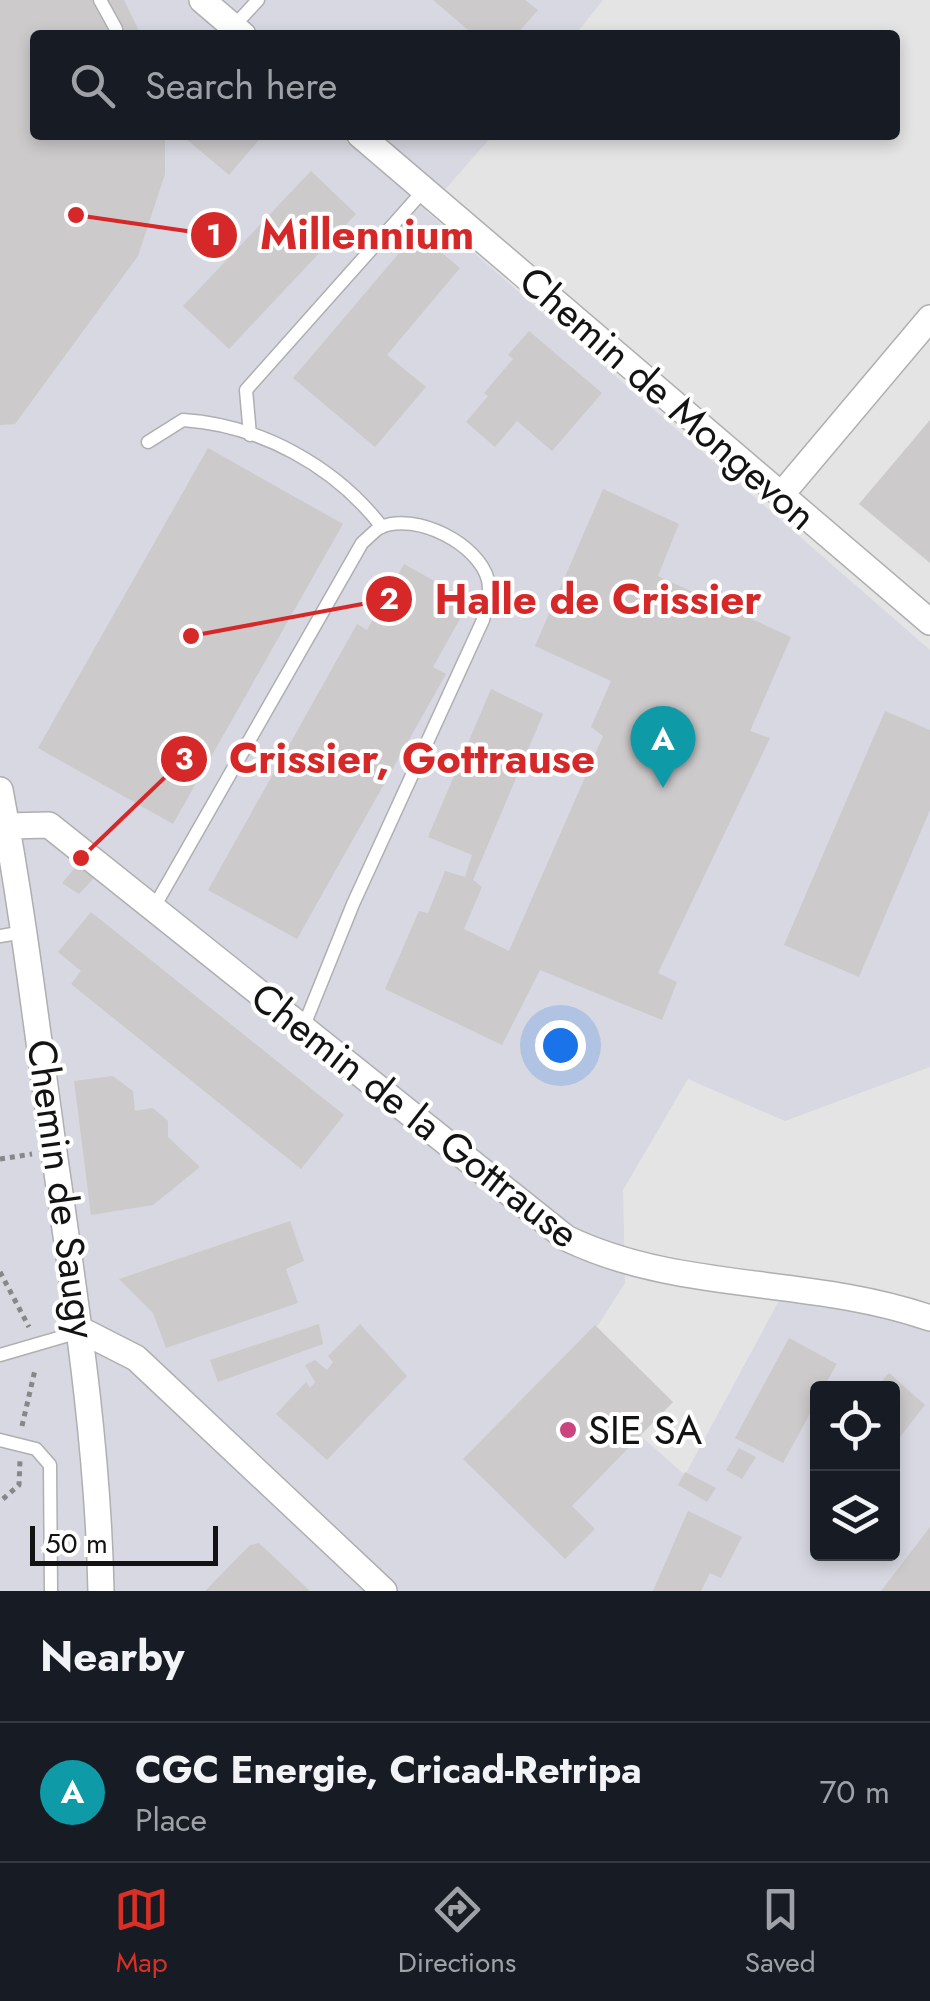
<!DOCTYPE html>
<html lang="en">
<head>
<meta charset="utf-8">
<style>
	body { margin:0; font-family:Jost,sans-serif; background:#20242c; color:#f1f3f6 }
	.controls { position:absolute; right:30px; bottom:30px; display:grid; overflow:hidden; border-radius:10px; box-shadow:0 5px 15px #0003 }
	.controls button { width:90px; height:90px; display:grid; place-items:center; padding:0; border:0; border-bottom:2px solid #363941; background:#171b24; color:#f1f3f6; font:50px sans-serif }
	.scale { position:absolute; left:30px; bottom:25px; width:188px; box-sizing:border-box; padding-left:10px; border:5px solid #131314; border-top:0; font-size:28px; line-height:35px; white-space:nowrap; color:#131314; -webkit-text-stroke:8px #fff; paint-order:stroke }
	.you { position:absolute; left:560px; top:1045px; width:35px; height:35px; margin:-25px; border:8px solid #fff; border-radius:50%; background:#1a73e8; box-shadow:0 0 0 15px #1a73e833 }
	.badge { display:grid; place-items:center; width:65px; height:65px; border-radius:50%; background:#d93025; color:#fff; font-size:32px; font-weight:700 }
	.pin { position:absolute; translate:-50% -82px; filter:drop-shadow(0 2px 5px #0008) }
	.pin::after { content:''; position:absolute; top:52px; width:35px; height:30px; background:inherit; clip-path:polygon(0 0,100% 0,50% 100%) }
	.list { margin:0; padding:0; list-style:none }
	h2 { display:flex; justify-content:space-between; align-items:center; height:130px; margin:0; padding:0 40px; font-size:42px }
	h2 small { font-size:32px; font-weight:400; color:#9ea1a6 }
	.list li { display:grid; grid-template-columns:65px 1fr auto; gap:30px; align-items:center; box-sizing:border-box; height:140px; padding:0 40px; border-top:2px solid #363941 }
	.list b { display:block; font-size:38px; white-space:nowrap }
	.list p { margin:0; font-size:32px; white-space:nowrap; color:#9ea1a6 }
	.list em { font-size:32px; font-style:normal; color:#9ea1a6 }
	.icon { flex:none; width:55px; height:55px; fill:none; stroke:currentColor; stroke-width:2; stroke-linecap:round; stroke-linejoin:round }
	.map { position:relative; flex:none; width:930px; height:1591px; overflow:hidden }
	.search { position:absolute; background:#171b24; box-shadow:0 5px 15px #0003; left:30px; right:30px; top:30px; height:110px; display:flex; align-items:center; gap:25px; box-sizing:border-box; padding:0 35px; border-radius:10px; color:#9ea1a6; font-size:38px }
	.sheet { height:270px; background:#171b24 }
	nav { display:flex; justify-content:space-around; align-items:center; box-sizing:border-box; height:140px; border-top:2px solid #363941; background:#171b24; font-size:28px; color:#9ea1a6 }
	nav a { display:grid; justify-items:center; gap:5px }
	nav .on { color:#d93025 }
	.map>svg:first-child { display:block }
	.built { fill:#d7d8e1; fill-rule:evenodd }
	.building { fill:#cccacb }
	.lines { fill:none; stroke-linecap:round; stroke-linejoin:round }
	.lane-casing { stroke:#afafb1; stroke-width:15 }
	.street-casing { stroke:#afafb1; stroke-width:28 }
	.path { stroke:#878788; stroke-width:5; stroke-dasharray:5 5; stroke-linecap:butt }
	.lane { stroke:#fff; stroke-width:12 }
	.street { stroke:#fff; stroke-width:25 }
	.poi-dot { fill:#cb437f; stroke:#fff; stroke-width:4 }
	.labels { text-anchor:middle; dominant-baseline:central; stroke-width:8; stroke-linejoin:round; paint-order:stroke }
	.street-label { font-size:40px; fill:#131314; stroke:#fff }
	.poi-label { font-size:40px; fill:#131314; stroke:#fff; text-anchor:start }
	.leader { fill:none; stroke:#d62828; stroke-width:4 }
	.callout-dot { fill:#d62828; stroke:#fff; stroke-width:4 }
	.mark-label { font-size:30px; text-anchor:middle; font-weight:bold; fill:#fff }
	.callout-label { font-size:42px; text-anchor:middle; font-weight:bold; fill:#d62828; stroke:#fff; stroke-width:8; stroke-linejoin:round; paint-order:stroke }
</style>
</head>
<body>
<div class="map">
<svg width="930" height="1591" viewBox="0 0 930 1591">
	<rect width="100%" height="100%" fill="#e4e4e5"/>
	<path class="built" d="M0,0H603L575,35H35V135H493L426,211L930,650V1067L785,1121L688,1079L623,1190L625,1283L568,1372L685,1475L782,1295L910,1322L930,1331V1591H0ZM818,1388H892V1554H818Z"/>
	<path class="building" d="M0,0H124L141,35H35V135H165V174L138,256L15,424L0,425Z
		M433,0H525L538,10L516,35H474Z
		M188,135H263L229,175L185,138Z
		M311,171L356,214L229,349L183,306Z
		M417,232L460,268L387,355L426,387L375,447L293,378Z
		M529,331L602,393L552,451L517,421L495,447L466,422L488,396L484,393L513,359L508,355Z
		M930,420V563L859,504Z
		M208,448L343,524L173,824L38,748Z
		M603,489L679,524L658,576L791,637L750,731L770,738L658,973L677,982L662,1020L540,970L502,1045L385,989L419,911L428,913L445,871L465,877L472,855L428,837L491,689L543,714L473,880L482,887L464,929L509,951L603,736L591,727L611,681L535,646Z
		M404,564L470,601L433,667L446,674L297,939L208,890L357,624L367,630Z
		M885,711L930,730V810L859,977L784,945Z
		M79,863L96,876L79,894L62,883Z
		M91,912L344,1115L301,1169L71,984L81,971L58,952Z
		M113,1076L133,1091L135,1111L153,1108L168,1121V1137L200,1167L153,1205L91,1215L74,1081Z
		M290,1221L304,1261L286,1269L298,1303L166,1348L153,1313L119,1279Z
		M319,1324L323,1344L218,1382L210,1360Z
		M360,1324L407,1376L327,1460L276,1414L306,1382L310,1388L315,1382L305,1365L315,1360L327,1370L333,1362L328,1356Z
		M595,1325L673,1402L572,1506L595,1529L565,1559L463,1459Z
		M789,1338L837,1364L823,1388H818V1399L783,1463L735,1438Z
		M889,1373L925,1405L892,1447V1388H876Z
		M739,1448L756,1457L742,1479L726,1470Z
		M685,1472L716,1488L707,1502L678,1485Z
		M688,1511L742,1537L721,1578L710,1573L701,1591H653Z
		M930,1527V1591H881Z
		M259,1543L310,1591H205L250,1545Z"/>
	<g class="lines">
		<g class="lane-casing">
			<path id="lane" d="M100,0L116,29
				M233,27L258,0
				M250,435L246,390L424,190
				M148,442L183,420C260,425 335,466 382,527
				M153,909L362,543C368,538 375,530 381,527C416,512 479,544 488,580C491,594 486,607 483,620L353,904L303,1028
				M0,936L24,932
				M0,1355L79,1332
				M0,1440L36,1449L50,1465L51,1591"/>
		</g>
		<g class="street-casing">
			<path id="street" d="M202,0L243,35
				M360,135L930,622
				M781,495L930,318
				M0,790C23,910 37,1031 54,1152C75,1299 98,1442 101,1591
				M7,826L49,825L566,1238C680,1293 809,1276 930,1318
				M83,1331L136,1358L384,1591"/>
		</g>
		<path class="path" d="M0,1159L32,1154
			M0,1272L29,1327
			M22,1426L35,1370
			M3,1499L19,1485L20,1460"/>
		<use href="#lane" class="lane"/>
		<use href="#street" class="street"/>
	</g>
	<circle class="poi-dot" cx="568" cy="1430" r="10"/>
	<g class="labels">
		<g class="street-label">
			<text transform="translate(668 398) rotate(41)">Chemin de Mongevon</text>
			<text transform="translate(415 1115) rotate(38)">Chemin de la Gottrause</text>
			<text transform="translate(62 1189) rotate(82)">Chemin de Saugy</text>
		</g>
		<g class="poi-label">
			<text x="588" y="1430">SIE SA</text>
		</g>
	</g>
	<path class="leader" d="M76 215L214 235M191 636L389 599M81 858L184 759"/>
	<g class="callout-dot">
		<circle cx="76" cy="215" r="10"/>
		<circle cx="191" cy="636" r="10"/>
		<circle cx="81" cy="858" r="10"/>
		<circle cx="214" cy="235" r="25"/>
		<circle cx="389" cy="599" r="25"/>
		<circle cx="184" cy="759" r="25"/>
	</g>
	<g class="mark-label">
		<text x="214" y="245">1</text>
		<text x="389" y="609">2</text>
		<text x="184" y="769">3</text>
	</g>
	<g class="callout-label">
		<text x="367" y="249">Millennium</text>
		<text x="598" y="614">Halle de Crissier</text>
		<text x="412" y="773">Crissier, Gottrause</text>
	</g>
</svg>
<div class="controls">
<button><svg class="icon" aria-label="locate" viewBox="0 0 24 24"><circle cx="12" cy="12" r="6"/><path d="M12 2v4M12 18v4M2 12h4M18 12h4"/></svg></button>
<button><svg class="icon" aria-label="layers" viewBox="0 0 24 24"><path d="M12 4l9 5-9 5-9-5zM3 14l9 5 9-5"/></svg></button>
</div>
<div class="scale">50 m</div>
<div class="you"></div>
<div class="pin badge" style="left:663px;top:788px;background:#0f9aa8">A</div>
<div class="search"><svg class="icon" aria-label="search" viewBox="0 0 24 24"><circle cx="10" cy="10" r="6"/><path d="M15 15l6 6"/></svg>Search here</div>
</div>
<section class="sheet">
<h2>Nearby<small></small></h2>
<ul class="list">
<li><span class="badge" style="background:#0f9aa8">A</span><div><b>CGC Energie, Cricad-Retripa</b><p>Place</p></div><em>70 m</em></li>
</ul>
</section>
<nav>
<a class="on"><svg class="icon" aria-label="map" viewBox="0 0 24 24"><path d="M3 6l6-2 6 2 6-2v14l-6 2-6-2-6 2zM9 4v14M15 6v14"/></svg>Map</a>
<a><svg class="icon" aria-label="directions" viewBox="0 0 24 24"><path d="M12 3l9 9-9 9-9-9zM9 14v-3h6M13 9l2 2-2 2"/></svg>Directions</a>
<a><svg class="icon" aria-label="saved" viewBox="0 0 24 24"><path d="M7 4h10v16l-5-4-5 4z"/></svg>Saved</a>
</nav>
</body>
</html>
